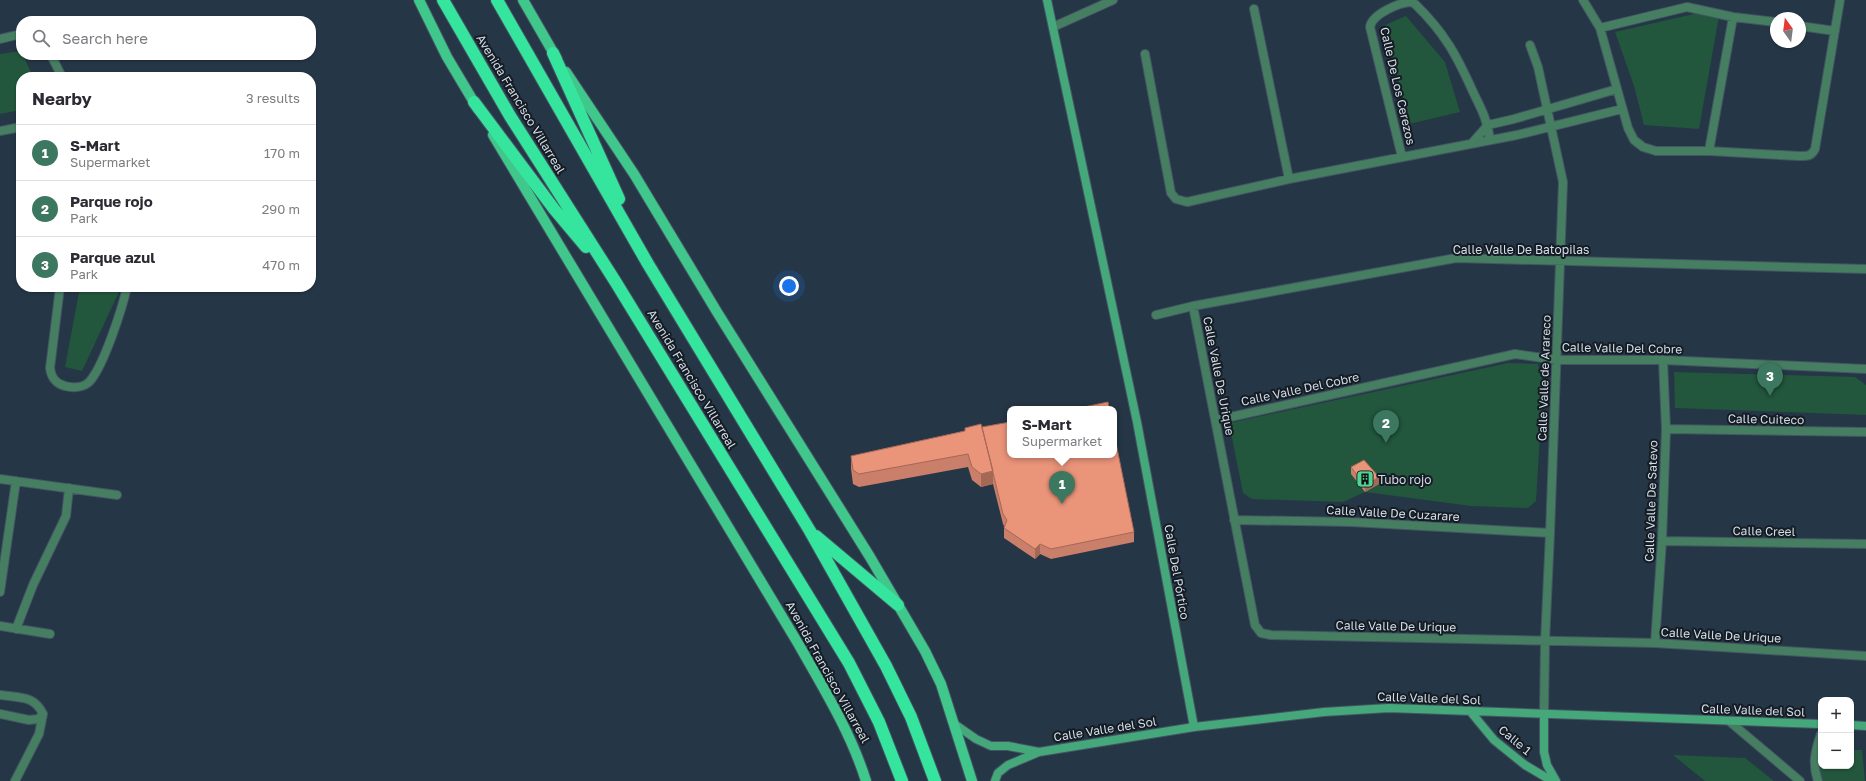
<!DOCTYPE html>
<html lang="en">
<head>
<meta charset="utf-8">
<style>
	body { margin:0; font-family:"Golos Text",sans-serif; background:#f2f2f3; color:#2b2b33 }
	.controls { position:absolute; right:12px; bottom:12px; display:grid; overflow:hidden; border-radius:8px; box-shadow:0 1px 3px #0004 }
	.controls button { width:36px; height:36px; display:grid; place-items:center; padding:0; border:0; border-bottom:1px solid #e1e1e2; background:#fff; color:#2b2b33; font:20px sans-serif }
	.compass { position:absolute; left:1770px; top:12px; width:36px; height:36px; border-radius:50%; background:#fff; box-shadow:0 1px 3px #0004; rotate:346deg }
	.you { position:absolute; left:789px; top:286px; width:14px; height:14px; margin:-10px; border:3px solid #fff; border-radius:50%; background:#1a73e8; box-shadow:0 0 0 6px #1a73e833 }
	.badge { display:grid; place-items:center; width:26px; height:26px; border-radius:50%; background:#3c7760; color:#fff; font-size:13px; font-weight:700 }
	.pin { position:absolute; translate:-50% -33px; filter:drop-shadow(0 1px 2px #0008) }
	.pin::after { content:''; position:absolute; top:21px; width:14px; height:12px; background:inherit; clip-path:polygon(0 0,100% 0,50% 100%) }
	.popup { position:absolute; left:1007px; top:406px; width:110px; height:52px; box-sizing:border-box; display:grid; place-content:center; border-radius:8px; background:#fff; filter:drop-shadow(0 1px 3px #0005); font-size:13px; white-space:nowrap; color:#7c7c81 }
	.popup b { font-size:15px; color:#2b2b33 }
	.popup::after { content:''; position:absolute; left:50%; top:100%; margin-left:-8px; border:8px solid transparent; border-top-color:#fff }
	.list { margin:0; padding:0; list-style:none }
	h2 { display:flex; justify-content:space-between; align-items:center; height:52px; margin:0; padding:0 16px; font-size:17px }
	h2 small { font-size:13px; font-weight:400; color:#7c7c81 }
	.list li { display:grid; grid-template-columns:26px 1fr auto; gap:12px; align-items:center; box-sizing:border-box; height:56px; padding:0 16px; border-top:1px solid #e1e1e2 }
	.list b { display:block; font-size:15px; white-space:nowrap }
	.list p { margin:0; font-size:13px; white-space:nowrap; color:#7c7c81 }
	.list em { font-size:13px; font-style:normal; color:#7c7c81 }
	.icon { flex:none; width:22px; height:22px; fill:none; stroke:currentColor; stroke-width:2; stroke-linecap:round; stroke-linejoin:round }
	.map { position:relative; flex:none; width:1866px; height:781px; overflow:hidden }
	.search { position:absolute; background:#fff; box-shadow:0 1px 3px #0004; left:16px; top:16px; width:300px; height:44px; display:flex; align-items:center; gap:10px; box-sizing:border-box; padding:0 14px; border-radius:16px; color:#7c7c81; font-size:15px }
	.panel { position:absolute; background:#fff; box-shadow:0 1px 3px #0004; left:16px; top:72px; width:300px; height:220px; border-radius:16px }
	.map>svg:first-child { display:block }
	.green { fill:#22563d }
	.lines { fill:none; stroke-linecap:round; stroke-linejoin:round }
	.street-casing { stroke:#445463; stroke-width:10 }
	.secondary-casing { stroke:#445463; stroke-width:10 }
	.primary-casing { stroke:#445463; stroke-width:12 }
	.highway-casing { stroke:#445463; stroke-width:14 }
	.street { stroke:#457e61; stroke-width:8 }
	.secondary { stroke:#45a87a; stroke-width:8 }
	.primary { stroke:#40c88c; stroke-width:10 }
	.highway { stroke:#36e59d; stroke-width:12 }
	.wall { fill:#c97f69 }
	.shaded-wall { fill:#a46855 }
	.building { fill:#ea947a; stroke:#a46855 }
	.labels { text-anchor:middle; dominant-baseline:central; stroke-width:4; stroke-linejoin:round; paint-order:stroke }
	.street-label { font-size:12px; fill:#d3dee8; stroke:#151c24 }
	.poi-label { font-size:12px; fill:#d3dee8; stroke:#151c24; text-anchor:start }
</style>
</head>
<body>
<div class="map">
<svg width="1866" height="781" viewBox="0 0 1866 781">
	<rect width="100%" height="100%" fill="#253646"/>
	<path class="green" d="M1698,13L1719,16L1699,129L1644,125L1634,86L1615,32Z
		M1406,16L1445,62L1460,112L1409,124L1385,25Z
		M21,51V55H23L33,77H21V110L0,114V54Z
		M80,287H118V294L82,371L65,367Z
		M1508,363L1538,364L1543,385L1536,501L1528,508L1471,506L1365,492L1343,502L1252,499L1243,493L1229,423Z
		M1674,372L1855,377L1866,385V415L1675,408Z
		M1851,750H1862L1865,781H1823L1816,774L1821,756V766H1851Z
		M1673,755L1745,758L1774,781H1705Z"/>
	<g class="lines">
		<g class="street-casing">
			<path id="street" d="M1583,0L1600,28L1628,128L1634,140L1643,147L1656,151H1709L1798,156C1806,156 1811,157 1815,149L1840,0
				M1254,9L1289,179
				M1800,26L1835,31
				M1053,27L1113,0
				M1600,28L1687,7L1733,17L1776,22
				M0,39L21,34
				M1530,45L1538,67L1563,182L1550,533L1545,642L1544,715
				M1145,54L1171,193L1176,199L1187,202L1289,179L1517,135L1622,109
				M51,55L62,77
				M0,131L21,127
				M1473,142L1488,125L1514,119L1617,89
				M1709,151L1733,17
				M1402,157L1370,27C1372,14 1400,2 1412,2L1415,4C1445,33 1457,56 1474,94C1482,110 1488,122 1490,140
				M60,287L50,368C51,377 56,384 65,386C73,388 84,388 90,381C104,365 122,309 127,287
				M1193,306L1255,625L1261,633L1271,635L1655,643L1866,656
				M1156,315L1193,306L1456,258L1866,269
				M1217,420L1515,354L1557,360H1663L1866,369
				M1666,429L1866,432
				M0,479L117,495
				M1234,520L1351,522L1550,533
				M1662,541L1866,544
				M0,592L16,481
				M0,626L50,634
				M16,629L33,585L66,516L69,488
				M1655,643L1662,541L1666,429L1663,360
				M0,695C19,698 34,695 43,714L38,719L29,720L0,714
				M1729,721L1800,781
				M15,781L39,734L43,714
				M1818,781C1812,764 1815,751 1821,734"/>
		</g>
		<g class="secondary-casing">
			<path id="secondary" d="M1047,0L1137,422L1194,727
				M1470,711L1494,740L1525,765L1552,781
				M1544,715V752L1547,765L1556,781
				M953,723L976,739L991,746H1008L1039,752
				M1851,725L1866,726
				M995,781L998,773L1008,765L1039,752L1194,727L1324,712L1389,708L1821,724"/>
		</g>
		<g class="primary-casing">
			<path id="primary" d="M419,0L447,57L478,109
				M523,0L557,59
				M566,72L634,174L717,312L870,557L925,651L941,684L972,781
				M493,135L799,645C824,689 851,733 866,781"/>
		</g>
		<g class="highway-casing">
			<path id="highway" d="M443,0L510,116L615,281L849,663L879,722L902,781
				M497,0L648,264L810,531L886,666L911,717L935,781
				M553,53L619,199
				M474,102L554,209L586,247
				M816,536L898,605"/>
		</g>
		<use href="#street" class="street"/>
		<use href="#secondary" class="secondary"/>
		<use href="#primary" class="primary"/>
		<use href="#highway" class="highway"/>
	</g>
	<path class="wall" d="M982,427L1134,532V542L1051,559L1040,554L1035,559L1004,538V526L1003,524L993,484L981,487L972,480L968,467L859,487L853,484L851,469V456Z
		M1351,467L1379,484L1365,492L1351,474Z"/>
	<path class="shaded-wall" d="M993,471V484L981,487V474Z
		M1379,477V484L1365,492V486Z
		M1040,544V554L1035,559V549Z"/>
	<path class="building" d="M1108,402L1109,409H1074Z
		M1010,422V455H1114V433L1134,532L1051,549L1040,544L1035,549L1004,528L1007,520L1003,514L982,427Z
		M981,424L993,471L981,474L972,467L968,454L859,474L853,470L851,456L965,431V428Z
		M1364,460L1379,477L1365,486L1351,467Z"/>
	<defs>
		<g id="building-square" transform="scale(0.9)"><rect x="-9" y="-9" width="18" height="18" rx="4" fill="#51d397" stroke="#151c24"/><path d="M-4-6H4V6H1V3H-1V6H-4ZM-2.5-4.3h1.7v1.8h-1.7ZM.8-4.3h1.7v1.8H.8ZM-2.5-1h1.7V.8h-1.7ZM.8-1h1.7V.8H.8Z" fill="#111"/></g>
	</defs>
	<g fill-rule="evenodd">
		<use href="#building-square" x="1365" y="479"/>
	</g>
	<g class="labels">
		<g class="street-label">
			<text transform="translate(1398 86) rotate(77)">Calle De Los Cerezos</text>
			<text transform="translate(521 104) rotate(59)">Avenida Francisco Villarreal</text>
			<text x="1521" y="249">Calle Valle De Batopilas</text>
			<text transform="translate(1622 348) rotate(1)">Calle Valle Del Cobre</text>
			<text transform="translate(1219 376) rotate(79)">Calle Valle De Urique</text>
			<text transform="translate(1544 378) rotate(-88)">Calle Valle de Arareco</text>
			<text transform="translate(692 379) rotate(59)">Avenida Francisco Villarreal</text>
			<text transform="translate(1300 389) rotate(-12)">Calle Valle Del Cobre</text>
			<text transform="translate(1766 419) rotate(1)">Calle Cuiteco</text>
			<text transform="translate(1651 501) rotate(-88)">Calle Valle De Satevo</text>
			<text transform="translate(1393 513) rotate(3)">Calle Valle De Cuzarare</text>
			<text transform="translate(1764 531) rotate(1)">Calle Creel</text>
			<text transform="translate(1177 572) rotate(80)">Calle Del Pórtico</text>
			<text transform="translate(1396 626) rotate(1)">Calle Valle De Urique</text>
			<text transform="translate(1721 635) rotate(3)">Calle Valle De Urique</text>
			<text transform="translate(828 672) rotate(61)">Avenida Francisco Villarreal</text>
			<text transform="translate(1429 698) rotate(2)">Calle Valle del Sol</text>
			<text transform="translate(1753 710) rotate(2)">Calle Valle del Sol</text>
			<text transform="translate(1105 729) rotate(-9)">Calle Valle del Sol</text>
			<text transform="translate(1515 740) rotate(40)">Calle 1</text>
		</g>
		<g class="poi-label">
			<text x="1378" y="479">Tubo rojo</text>
		</g>
	</g>
</svg>
<div class="controls">
<button>+</button>
<button>−</button>
</div>
<svg class="compass" viewBox="-18 -18 36 36"><path d="M0-13l5 13h-10z" fill="#e53935"/><path d="M0 13l5-13h-10z" fill="#7c7c81"/></svg>
<div class="you"></div>
<div class="pin badge" style="left:1062px;top:504px">1</div>
<div class="popup"><b>S-Mart</b>Supermarket</div>
<div class="pin badge" style="left:1386px;top:443px">2</div>
<div class="pin badge" style="left:1770px;top:396px">3</div>
<div class="search"><svg class="icon" aria-label="search" viewBox="0 0 24 24"><circle cx="10" cy="10" r="6"/><path d="M15 15l6 6"/></svg>Search here</div>
<section class="panel">
<h2>Nearby<small>3 results</small></h2>
<ul class="list">
<li><span class="badge">1</span><div><b>S-Mart</b><p>Supermarket</p></div><em>170 m</em></li>
<li><span class="badge">2</span><div><b>Parque rojo</b><p>Park</p></div><em>290 m</em></li>
<li><span class="badge">3</span><div><b>Parque azul</b><p>Park</p></div><em>470 m</em></li>
</ul>
</section>
</div>
</body>
</html>
